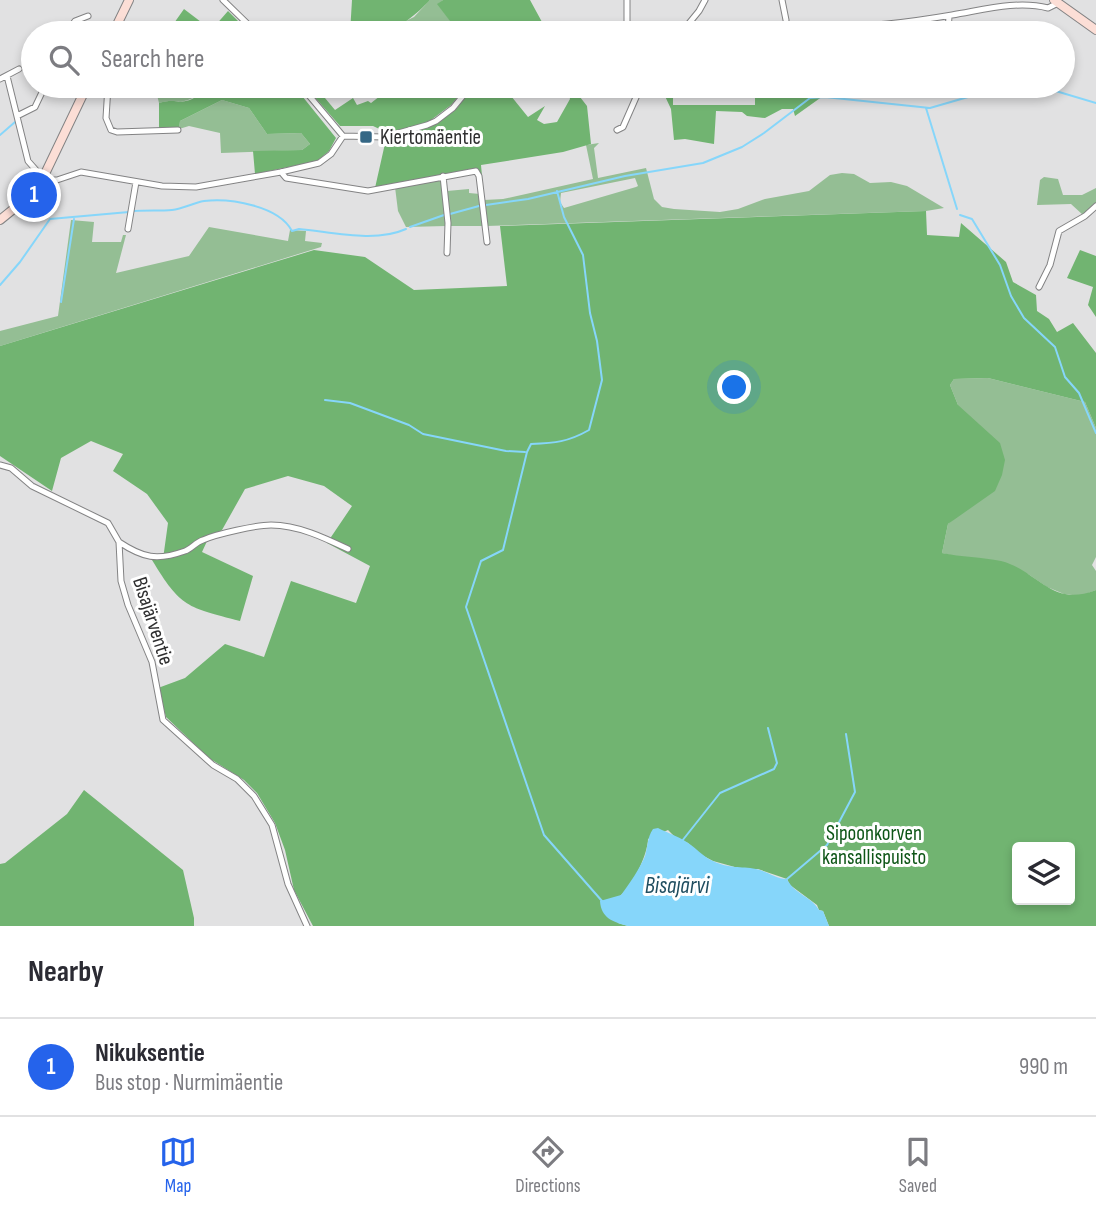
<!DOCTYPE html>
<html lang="en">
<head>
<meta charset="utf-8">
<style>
	body { margin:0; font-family:"Sofia Sans Condensed",sans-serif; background:#f7f7f7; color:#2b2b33 }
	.controls { position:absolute; right:21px; bottom:21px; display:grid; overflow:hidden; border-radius:7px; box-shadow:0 4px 10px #0003 }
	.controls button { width:63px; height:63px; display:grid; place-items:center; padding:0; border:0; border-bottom:2px solid #e1e1e2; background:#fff; color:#2b2b33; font:35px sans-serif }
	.you { position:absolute; left:735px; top:388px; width:24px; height:24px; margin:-18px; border:5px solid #fff; border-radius:50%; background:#1a73e8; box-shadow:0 0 0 10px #1a73e833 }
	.badge { display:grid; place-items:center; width:46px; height:46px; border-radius:50%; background:#2563eb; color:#fff; font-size:23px; font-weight:700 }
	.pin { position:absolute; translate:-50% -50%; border:4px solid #fff; box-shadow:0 2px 7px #0006 }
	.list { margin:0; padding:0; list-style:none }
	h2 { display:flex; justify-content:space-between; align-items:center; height:91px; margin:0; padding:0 28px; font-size:30px }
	h2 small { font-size:23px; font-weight:400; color:#7c7c81 }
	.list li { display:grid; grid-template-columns:46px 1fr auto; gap:21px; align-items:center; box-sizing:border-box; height:98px; padding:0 28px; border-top:2px solid #e1e1e2 }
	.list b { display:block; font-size:26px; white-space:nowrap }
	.list p { margin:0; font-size:23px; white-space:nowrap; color:#7c7c81 }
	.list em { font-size:23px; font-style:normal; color:#7c7c81 }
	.icon { flex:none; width:38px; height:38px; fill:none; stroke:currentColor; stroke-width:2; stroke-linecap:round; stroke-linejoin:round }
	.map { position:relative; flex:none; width:1096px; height:926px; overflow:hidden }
	.search { position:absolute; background:#fff; box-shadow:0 4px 10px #0003; left:21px; right:21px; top:21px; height:77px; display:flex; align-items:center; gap:18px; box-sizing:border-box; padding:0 24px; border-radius:38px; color:#7c7c81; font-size:26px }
	.sheet { height:189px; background:#fff }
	nav { display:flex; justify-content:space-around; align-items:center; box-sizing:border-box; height:98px; border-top:2px solid #e1e1e2; background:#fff; font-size:19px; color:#7c7c81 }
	nav a { display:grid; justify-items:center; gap:4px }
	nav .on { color:#2563eb }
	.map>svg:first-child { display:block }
	.green { fill:#94be94; fill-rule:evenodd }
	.forest { fill:#71b471; fill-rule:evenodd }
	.water { fill:#86d6fa }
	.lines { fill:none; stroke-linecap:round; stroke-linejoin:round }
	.stream { stroke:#86d6fa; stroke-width:2 }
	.street-casing { stroke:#838384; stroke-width:7 }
	.secondary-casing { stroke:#838384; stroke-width:10 }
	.street { stroke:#fff; stroke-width:5 }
	.secondary { stroke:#fcded6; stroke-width:8 }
	.poi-dot { fill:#356785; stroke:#fff; stroke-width:2.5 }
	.labels { text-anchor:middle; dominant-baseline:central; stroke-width:6; stroke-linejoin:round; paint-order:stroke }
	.poi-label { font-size:21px; fill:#2f2f30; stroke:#fff; text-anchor:start }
	.street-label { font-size:21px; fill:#2f2f30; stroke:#fff }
	.park-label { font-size:21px; fill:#0e5617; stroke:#fff }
	.water-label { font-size:23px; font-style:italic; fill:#204e60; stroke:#fff }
</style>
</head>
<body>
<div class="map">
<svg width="1096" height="926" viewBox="0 0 1096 926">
	<rect width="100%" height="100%" fill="#e1e1e2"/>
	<path class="green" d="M430,0H443L438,4L459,33H381L414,17Z
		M166,86H190L201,93C179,108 180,97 159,103L157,95H164Z
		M222,100L249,108L267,134L301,133L310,144L302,150L221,153L220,133L189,126L179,129L180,121Z
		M599,143L594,148L598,178L646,168L654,199L662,207L674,209L720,212L738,209L765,199L809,191L830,175L842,173L854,174L870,183L891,182L907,186L944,208L926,211L486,226L484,200L503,199L593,179L586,145ZM635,178L638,186L636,187L564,208L560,202L561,193Z
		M1044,177L1058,179L1063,195H1082L1096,188V204L1083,215L1071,204L1037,205L1040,180Z
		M441,179L446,226L406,227L398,211L395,187Z
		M469,189V193L480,194L483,226H450L447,191Z
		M71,220L94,222L92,242H121L123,235H126L116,273L189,256L209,227L288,241L290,230L306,231L305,241L322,243L321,247L0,346V331L58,316Z
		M988,378L1085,402L1096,428V557L1092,565L1096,571V590L1081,596L1064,594L1047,587L1028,574L942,553L948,524L957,516L958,405L950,385L954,379Z"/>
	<path class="forest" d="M352,0H430C417,14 398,30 379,33C369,35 360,32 350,33Z
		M443,0H530L548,33H459L437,4Z
		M184,9L205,25L214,27L228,11L250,33H167Z
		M190,86H294L336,138L329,151L317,161L255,174L253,151L302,150L310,144L301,133L267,134L249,108L222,100L180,121L179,129H159V103C179,97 179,108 201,94Z
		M305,86H315L335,110L353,98L357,105L368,101L371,103L393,86H467L451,105L431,120L412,128L388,133L373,126H340Z
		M474,86H503L528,117L545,106L537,120L544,124L557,122L570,99L568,91L573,88L587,106L591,144L563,152L481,165L482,176L477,170L471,169L375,188L386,139L438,122L457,108Z
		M654,87L673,88V105H755V95L804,97L814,88L816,94L823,96L795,116L793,109H782L765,118L747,116L742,112L716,111L714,144L685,139L674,140L671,109L664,94L648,93Z
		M926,211L927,235L959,237L961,223L1006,262L1013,282L1036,295L1037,311L1049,319L1057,332L1073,323L1096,353V428L1085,402L988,378L954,379L950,385L958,405L1000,443L1005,460L1002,475L995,491L948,524L942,553C961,557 982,557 1001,561C1039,571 1051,608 1096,590V926H829L823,911L819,910L817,905L790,885L787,879L758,869H742L713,861L698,853L688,843L676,838L668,830L648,839C648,853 633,886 621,895C618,898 614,898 610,900L618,923L628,926H313L294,890L285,850L275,823L257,793L244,780L209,758L166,717L158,688L185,678L225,644L264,657L291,581L356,603L370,566L327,543L352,506L324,486L288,476L245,489L222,530L208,539L202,552L253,576L240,621C187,607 181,608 152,560L163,559L168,523L147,494L113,471L123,454L91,441L61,458L52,491L0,456V346L314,250L365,257L414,290L507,286L500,226ZM1017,847H1070V900H1017Z
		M1080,250L1096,256V317L1088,305L1093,287L1067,278Z
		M84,790L183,870L194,918V926H0V864L5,863L67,814Z"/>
	<path class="water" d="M658,828C668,833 682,838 691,845C699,851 704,857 713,861C730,869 740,866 756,869C767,871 776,879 787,879C794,894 811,896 819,910L823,911L829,926H628C613,922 601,918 600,901L621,895C630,883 639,870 645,856C648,846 647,838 653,829Z"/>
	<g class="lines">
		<path class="stream" d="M1039,86L1096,103
			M926,108L957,209
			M0,135L15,122
			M557,191L564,217L583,255L590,313L597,341L602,380L589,430C568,442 555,443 531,444L527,452L503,550L481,561L466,607L544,835L602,901
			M486,205L528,199L625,176L703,163L742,147L764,133L810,98L825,97L930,108L1006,86
			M134,211C147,210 160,211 172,210C183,209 193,203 204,201C231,198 279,206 292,231L299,229C332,232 375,243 406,229
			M450,214L479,206
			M960,215L972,219L1000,265L1011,296L1024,318L1055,347L1065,377L1079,393L1096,433
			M410,227L444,215
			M0,285L20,262L50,219L129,212
			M61,302L74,219
			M325,400L350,403L409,425L423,434L506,451L525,452
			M682,841L720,793L774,769L777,763L768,728
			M787,879L827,845L855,792L846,734"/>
		<g class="street-casing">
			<path id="street" d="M223,0L257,33
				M782,0L786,20
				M66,33L75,21L88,16
				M358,33H365
				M627,33V0
				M681,33L699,11L705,0
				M822,33L823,29L826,27C867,28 911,22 952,15C983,10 1017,0 1048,8L1058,3
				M948,33L949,16
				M7,76L28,161L43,178L48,180H57L81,172L162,186L196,187L281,172L319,163L331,154L343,136L384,137L427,125L436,121L453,108L471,86
				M0,79L19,69
				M108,86L106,118L111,130L117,132L178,130
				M301,86L343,136
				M353,86H354
				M815,93L816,86
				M17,116L35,107L45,86
				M617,130L623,127L641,86
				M281,172L286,178L368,191L476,171L479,176L487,242
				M443,176L448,223L447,253
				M128,229L136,182
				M1039,287L1050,265L1059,231L1085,216L1096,206
				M0,465L11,468L32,486L108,523L119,542L121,581L128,605L152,662L163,720L213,765L237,779L254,796L272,825L288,884L307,926
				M119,542C143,558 157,561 185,551C191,549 196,542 203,540C216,534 257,525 271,525C298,525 325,538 348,549"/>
		</g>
		<g class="secondary-casing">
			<path id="secondary" d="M1054,0L1096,30
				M113,33L129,0
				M0,220L32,194L43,178L87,86"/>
		</g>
		<use href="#street" class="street"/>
		<use href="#secondary" class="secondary"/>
	</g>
	<rect class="poi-dot" x="359" y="130" width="14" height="14" rx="3.5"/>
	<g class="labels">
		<g class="poi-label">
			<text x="380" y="137">Kiertomäentie</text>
		</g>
		<g class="street-label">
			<text transform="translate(153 621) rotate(72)">Bisajärventie</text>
		</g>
		<g class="park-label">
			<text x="874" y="833">Sipoonkorven<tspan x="874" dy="24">kansallispuisto</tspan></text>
		</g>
		<g class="water-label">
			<text x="677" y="886">Bisajärvi</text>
		</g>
	</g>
</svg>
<div class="controls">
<button><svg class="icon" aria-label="layers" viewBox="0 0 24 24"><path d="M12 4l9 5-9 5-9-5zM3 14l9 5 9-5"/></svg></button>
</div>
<div class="you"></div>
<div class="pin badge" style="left:34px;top:195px">1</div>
<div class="search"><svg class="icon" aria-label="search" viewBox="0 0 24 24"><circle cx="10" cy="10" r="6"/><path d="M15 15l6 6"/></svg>Search here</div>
</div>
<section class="sheet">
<h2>Nearby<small></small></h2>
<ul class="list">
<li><span class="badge">1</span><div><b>Nikuksentie</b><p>Bus stop · Nurmimäentie</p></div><em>990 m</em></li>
</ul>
</section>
<nav>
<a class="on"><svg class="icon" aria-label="map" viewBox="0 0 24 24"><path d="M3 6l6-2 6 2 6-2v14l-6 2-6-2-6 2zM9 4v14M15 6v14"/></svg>Map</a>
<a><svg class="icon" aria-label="directions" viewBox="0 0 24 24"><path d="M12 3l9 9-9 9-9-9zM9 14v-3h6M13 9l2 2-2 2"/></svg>Directions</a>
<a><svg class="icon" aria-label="saved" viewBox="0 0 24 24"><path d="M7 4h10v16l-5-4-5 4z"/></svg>Saved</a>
</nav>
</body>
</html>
